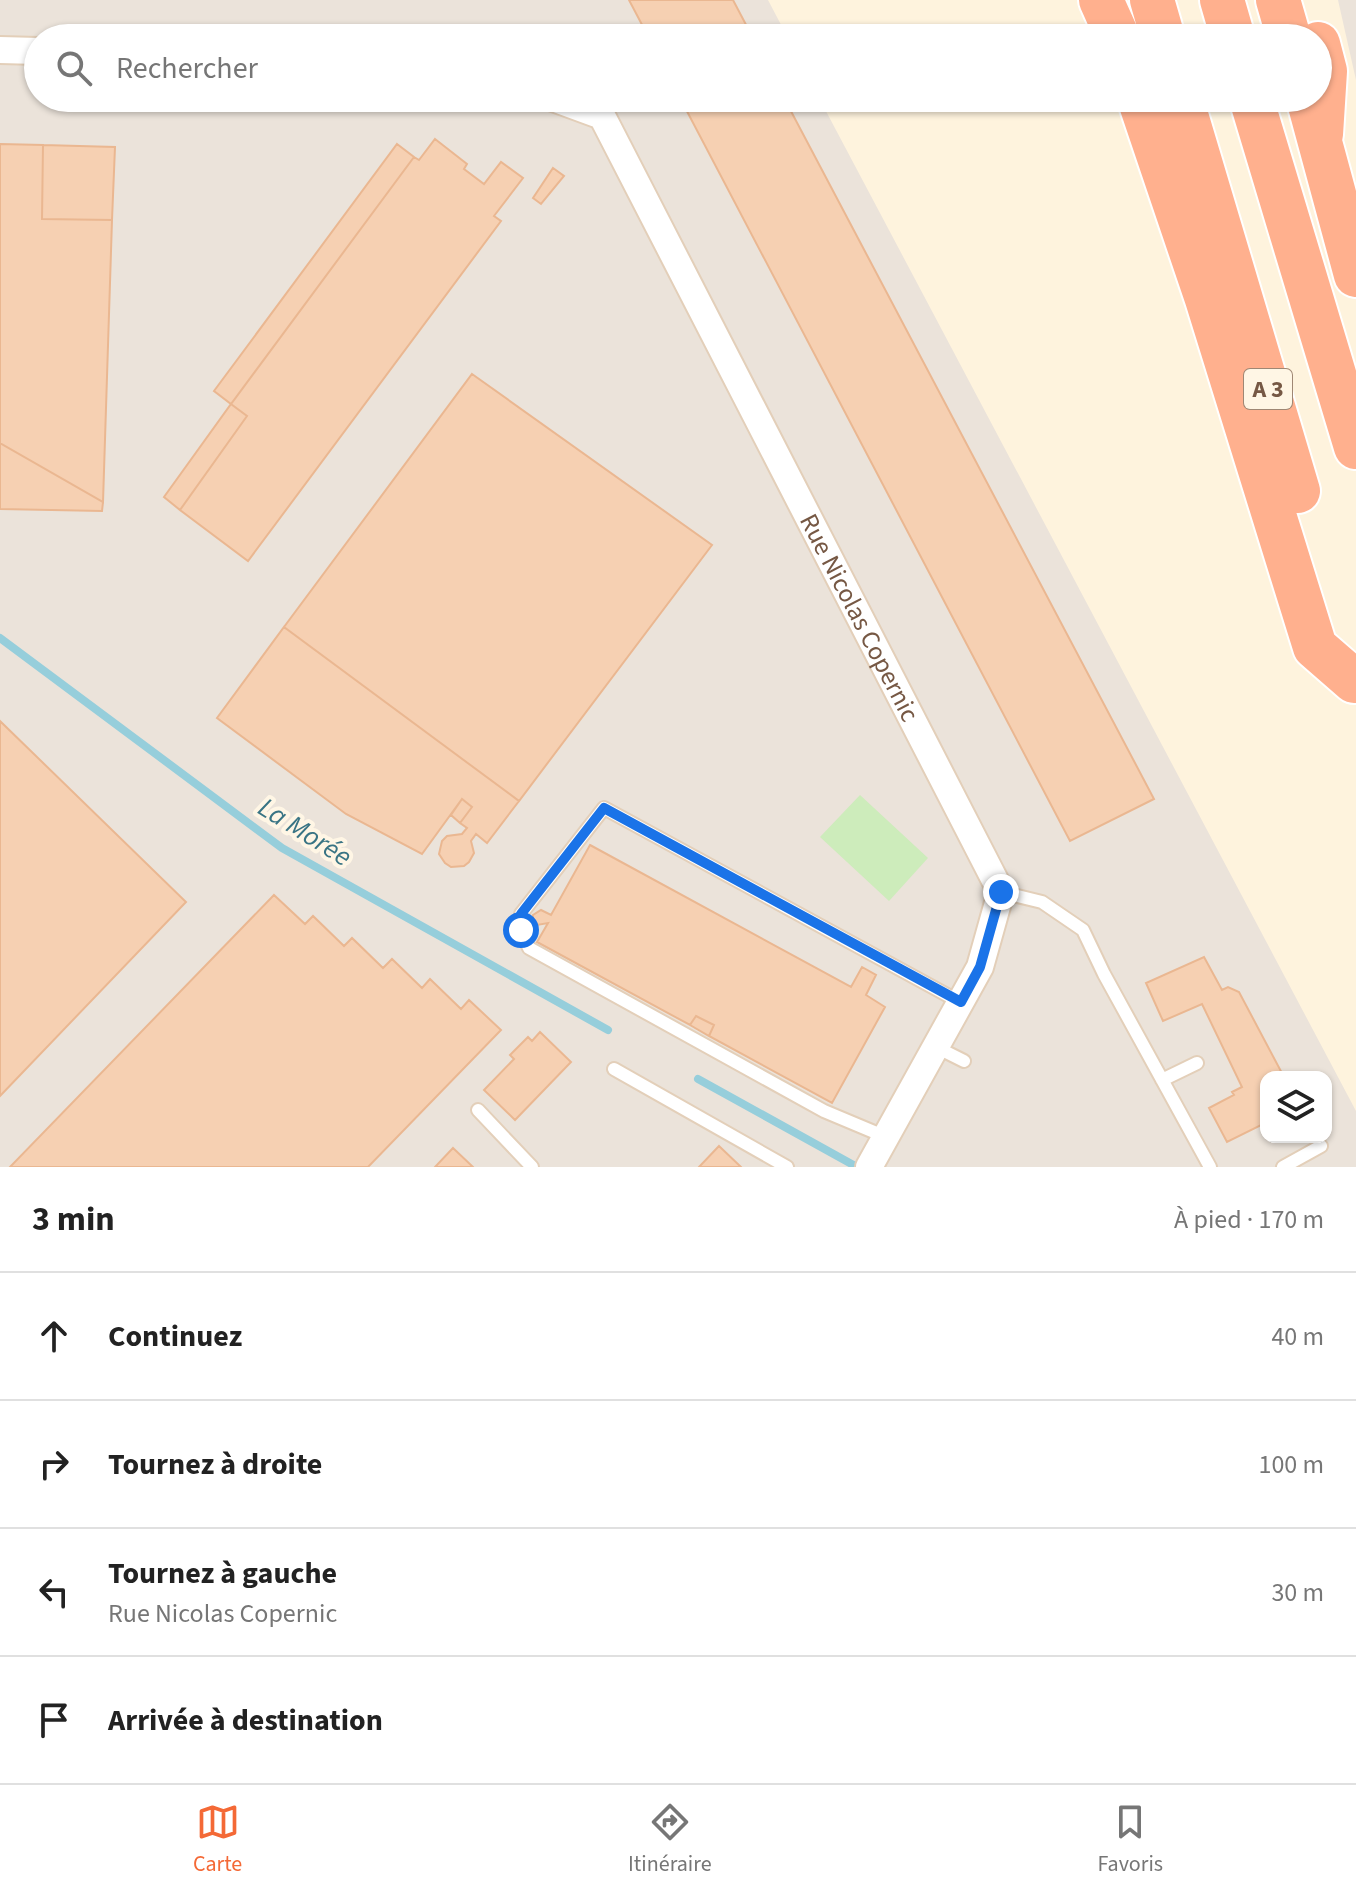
<!DOCTYPE html>
<html lang="fr">
<head>
<meta charset="utf-8">
<style>
	body { margin:0; font-family:"Source Sans 3",sans-serif; background:#f6f6f6; color:#222 }
	.controls { position:absolute; right:24px; bottom:24px; display:grid; overflow:hidden; border-radius:16px; box-shadow:0 2px 6px #0004 }
	.controls button { width:72px; height:72px; display:grid; place-items:center; padding:0; border:0; border-bottom:2px solid #e0e0e0; background:#fff; color:#222; font:40px sans-serif }
	.stop { position:absolute; width:24px; height:24px; margin:-18px; border:6px solid #1a73e8; border-radius:50%; background:#fff }
	.stop.end { background:#1a73e8; border-color:#fff; box-shadow:0 2px 8px #0008 }
	.list { margin:0; padding:0; list-style:none }
	h2 { display:flex; justify-content:space-between; align-items:center; height:104px; margin:0; padding:0 32px; font-size:34px }
	h2 small { font-size:26px; font-weight:400; color:#767676 }
	.list li { display:grid; grid-template-columns:52px 1fr auto; gap:24px; align-items:center; box-sizing:border-box; height:128px; padding:0 32px; border-top:2px solid #e0e0e0 }
	.list b { display:block; font-size:30px; white-space:nowrap }
	.list p { margin:0; font-size:26px; white-space:nowrap; color:#767676 }
	.list em { font-size:26px; font-style:normal; color:#767676 }
	.icon { flex:none; width:44px; height:44px; fill:none; stroke:currentColor; stroke-width:2; stroke-linecap:round; stroke-linejoin:round }
	.map { position:relative; flex:none; width:1356px; height:1167px; overflow:hidden }
	.search { position:absolute; background:#fff; box-shadow:0 2px 6px #0004; left:24px; right:24px; top:24px; height:88px; display:flex; align-items:center; gap:20px; box-sizing:border-box; padding:0 28px; border-radius:44px; color:#767676; font-size:30px }
	.sheet { height:616px; background:#fff }
	nav { display:flex; justify-content:space-around; align-items:center; box-sizing:border-box; height:112px; border-top:2px solid #e0e0e0; background:#fff; font-size:22px; color:#767676 }
	nav a { display:grid; justify-items:center; gap:4px }
	nav .on { color:#f46936 }
	.map>svg:first-child { display:block }
	.industrial { fill:#ebe3da; fill-rule:evenodd }
	.park { fill:#cdecbb }
	.lines { fill:none; stroke-linecap:round; stroke-linejoin:round }
	.stream { stroke:#96cedb; stroke-width:8 }
	.building { fill:#f6d0b2; stroke:#eab791; stroke-width:2 }
	.service-casing { stroke:#e3cfb9; stroke-width:16 }
	.minor-casing { stroke:#e3cfb9; stroke-width:30 }
	.motorway-casing { stroke:#fff; stroke-width:48 }
	.service { stroke:#fff; stroke-width:12 }
	.minor { stroke:#fff; stroke-width:26 }
	.motorway { stroke:#ffb08e; stroke-width:44 }
	.route { stroke:#1a73e8; stroke-width:10 }
	.labels { text-anchor:middle; dominant-baseline:central; stroke-width:8; stroke-linejoin:round; paint-order:stroke }
	.shield { fill:#fff6e5; stroke:#9f8774; stroke-width:2 }
	.shield-label { font-size:24px; font-weight:bold; fill:#765844 }
	.street-label { font-size:26px; fill:#765844; stroke:#fff6e5 }
	.water-label { font-size:28px; font-style:italic; fill:#397484; stroke:#fff6e5 }
</style>
</head>
<body>
<div class="map">
<svg width="1356" height="1167" viewBox="0 0 1356 1167">
	<rect width="100%" height="100%" fill="#fef3dd"/>
	<path class="industrial" d="M0,0H768L788,38H38V98H819L1356,1111V1167H0ZM1266,1077H1326V1137H1266Z
		M1338,0H1356V80Z"/>
	<path class="park" d="M860,795L928,858L889,901L820,837Z"/>
	<g class="lines">
		<path class="stream" d="M0,638L282,848L608,1030
			M698,1079L857,1167"/>
	</g>
	<path class="building" d="M629,0H733L753,38H649Z
		M680,98H784L1154,799L1070,841Z
		M435,139L467,164L464,169L484,184L501,162L523,178L494,216L501,221L248,561L180,510L247,416L231,404L414,157L419,160Z
		M0,144L43,145L42,219L112,220L103,502L0,443Z
		M397,144L414,157L231,404L214,391Z
		M43,145L115,147L112,220L42,219Z
		M553,168L564,176L541,204L533,198Z
		M472,374L712,545L519,801L284,627Z
		M231,404L247,416L180,510L164,497Z
		M0,443L103,502L102,511L0,509Z
		M284,627L519,801L487,843L476,834L471,841L474,853L469,862L464,866L451,867L445,863L439,854L442,841L447,836L462,834L467,828L460,823L472,807L462,799L422,854L346,814L217,718Z
		M0,721L186,902L0,1096Z
		M462,799L472,807L460,823L451,815Z
		M590,845L851,987L862,967L876,975L866,995L885,1007L832,1103L709,1036L714,1025L696,1016L690,1025L537,942L548,923L537,925L533,920V915L541,910L551,915Z
		M274,895L305,924L313,916L344,946L352,938L383,968L392,959L422,988L430,979L461,1009L469,1000L501,1030L368,1167H10Z
		M1204,957L1222,990L1228,987L1239,992L1284,1077H1266V1130L1263,1124L1227,1142L1209,1108L1234,1095L1232,1092L1242,1087L1202,1004L1163,1021L1146,983Z
		M696,1016L714,1025L709,1036L690,1025Z
		M540,1032L571,1062L515,1120L484,1090L514,1059L510,1055L528,1037L532,1041Z
		M719,1146L741,1167H699Z
		M453,1148L473,1167H435Z"/>
	<g class="lines">
		<g class="service-casing">
			<path id="service" d="M1001,892L1042,902L1083,930L1104,974L1210,1167
				M936,1047L964,1061
				M614,1069L787,1167
				M1162,1080L1197,1063
				M478,1110L532,1167
				M886,1137L824,1111L529,948L521,930V914L604,808L960,1002
				M1283,1167L1321,1146"/>
		</g>
		<g class="minor-casing">
			<g id="minor">
				<path d="M0,50L38,51"/>
				<path id="s1" d="M553,98L602,116L1001,892L980,967L869,1167"/>
			</g>
		</g>
		<g class="motorway-casing">
			<path id="motorway" d="M1101,0L1118,38
				M1152,0L1163,38
				M1222,0L1233,38
				M1278,0L1289,38
				M1318,44L1325,71L1321,134
				M1139,98L1207,299L1315,647L1354,681
				M1181,98L1298,491
				M1251,98L1356,447
				M1308,98L1356,275"/>
		</g>
		<use href="#service" class="service"/>
		<use href="#minor" class="minor"/>
		<use href="#motorway" class="motorway"/>
	</g>
	<g class="lines">
		<path class="route" d="M521,930V914L604,808L961,1002L980,967L1001,892"/>
	</g>
	<g class="labels">
		<rect class="shield" x="1244" y="369" width="48" height="40" rx="6"/>
		<g class="shield-label">
			<text x="1268" y="389">A 3</text>
		</g>
		<g class="street-label">
			<text stroke="none"><textPath href="#s1" startOffset="616">Rue Nicolas Copernic</textPath></text>
		</g>
		<g class="water-label">
			<text transform="translate(305 832) rotate(32)">La Morée</text>
		</g>
	</g>
</svg>
<div class="controls">
<button><svg class="icon" aria-label="layers" viewBox="0 0 24 24"><path d="M12 4l9 5-9 5-9-5zM3 14l9 5 9-5"/></svg></button>
</div>
<div class="stop" style="left:521px;top:930px"></div>
<div class="stop end" style="left:1001px;top:892px"></div>
<div class="search"><svg class="icon" aria-label="search" viewBox="0 0 24 24"><circle cx="10" cy="10" r="6"/><path d="M15 15l6 6"/></svg>Rechercher</div>
</div>
<section class="sheet">
<h2>3 min<small>À pied · 170 m</small></h2>
<ul class="list">
<li><svg class="icon" aria-label="ahead" viewBox="0 0 24 24"><path d="M12 20V5M6 11l6-6 6 6"/></svg><div><b>Continuez</b></div><em>40 m</em></li>
<li><svg class="icon" aria-label="right" viewBox="0 0 24 24"><path d="M7 20v-9h11M14 6l5 5-5 5"/></svg><div><b>Tournez à droite</b></div><em>100 m</em></li>
<li><svg class="icon" aria-label="left" viewBox="0 0 24 24"><path d="M17 20v-9H6M10 6l-5 5 5 5"/></svg><div><b>Tournez à gauche</b><p>Rue Nicolas Copernic</p></div><em>30 m</em></li>
<li><svg class="icon" aria-label="arrive" viewBox="0 0 24 24"><path d="M6 21V4h12l-3 4 3 4H6"/></svg><div><b>Arrivée à destination</b></div></li>
</ul>
</section>
<nav>
<a class="on"><svg class="icon" aria-label="map" viewBox="0 0 24 24"><path d="M3 6l6-2 6 2 6-2v14l-6 2-6-2-6 2zM9 4v14M15 6v14"/></svg>Carte</a>
<a><svg class="icon" aria-label="directions" viewBox="0 0 24 24"><path d="M12 3l9 9-9 9-9-9zM9 14v-3h6M13 9l2 2-2 2"/></svg>Itinéraire</a>
<a><svg class="icon" aria-label="saved" viewBox="0 0 24 24"><path d="M7 4h10v16l-5-4-5 4z"/></svg>Favoris</a>
</nav>
</body>
</html>
